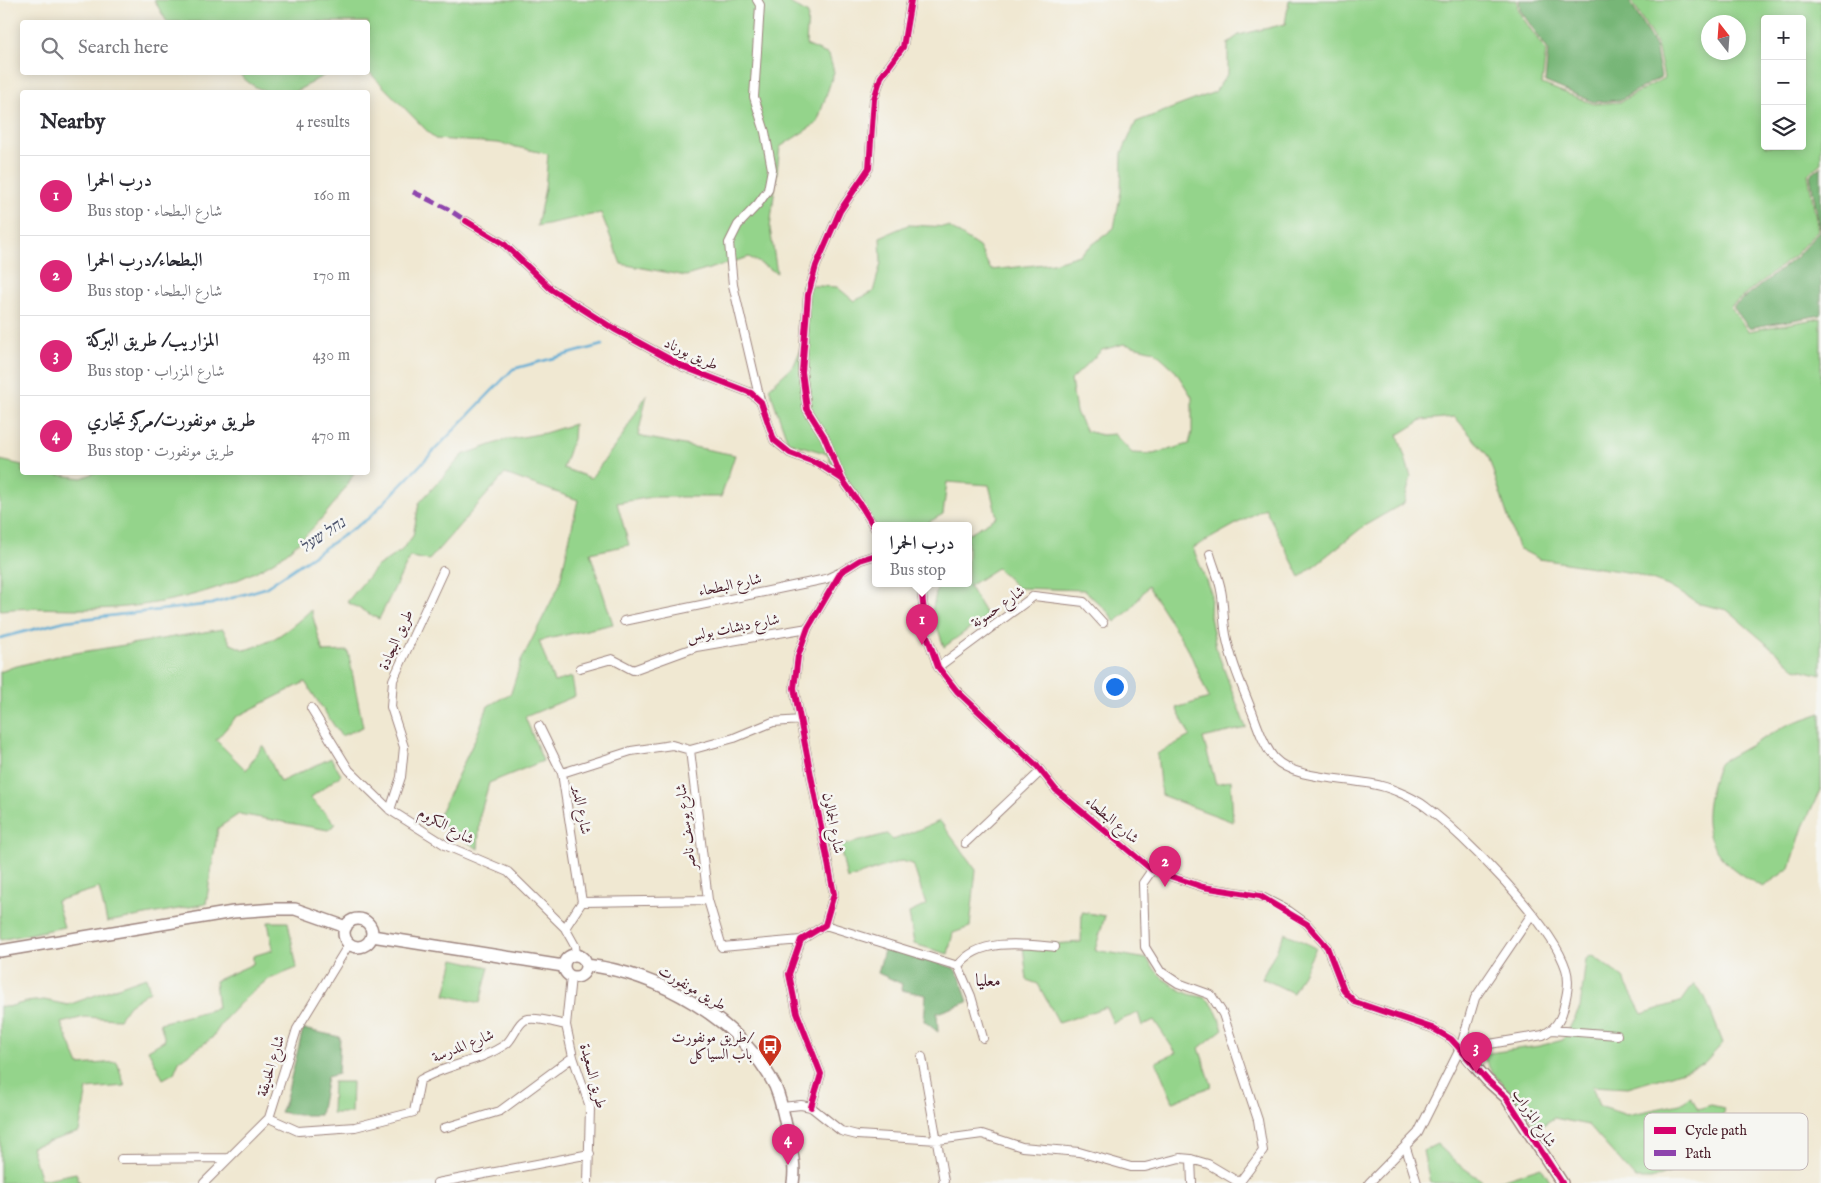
<!DOCTYPE html>
<html lang="en">
<head>
<meta charset="utf-8">
<style>
	body { margin:0; font-family:"IM FELL English",Amiri,"Frank Ruhl Libre",serif; background:#f2f2f3; color:#2b2b33 }
	.controls { position:absolute; right:15px; top:15px; display:grid; overflow:hidden; border-radius:5px; box-shadow:0 2px 12px #0003 }
	.controls button { width:45px; height:45px; display:grid; place-items:center; padding:0; border:0; border-bottom:1px solid #e1e1e2; background:#fff; color:#2b2b33; font:25px sans-serif }
	.compass { position:absolute; left:1701px; top:15px; width:45px; height:45px; border-radius:50%; background:#fff; box-shadow:0 2px 12px #0003; rotate:343deg }
	.you { position:absolute; left:1114px; top:686px; width:18px; height:18px; margin:-12px; border:4px solid #fff; border-radius:50%; background:#1a73e8; box-shadow:0 0 0 8px #1a73e833 }
	.badge { display:grid; place-items:center; width:32px; height:32px; border-radius:50%; background:#db2777; color:#fff; font-size:16px; font-weight:700 }
	.pin { position:absolute; translate:-50% -41px; filter:drop-shadow(0 1px 2px #0008) }
	.pin::after { content:''; position:absolute; top:26px; width:18px; height:15px; background:inherit; clip-path:polygon(0 0,100% 0,50% 100%) }
	.popup { position:absolute; left:872px; top:522px; width:100px; height:65px; box-sizing:border-box; display:grid; place-content:center; border-radius:5px; background:#fff; filter:drop-shadow(0 1px 4px #0005); font-size:16px; white-space:nowrap; color:#7c7c81 }
	.popup b { font-size:19px; color:#2b2b33 }
	.popup::after { content:''; position:absolute; left:50%; top:100%; margin-left:-10px; border:10px solid transparent; border-top-color:#fff }
	.list { margin:0; padding:0; list-style:none }
	h2 { display:flex; justify-content:space-between; align-items:center; height:65px; margin:0; padding:0 20px; font-size:21px }
	h2 small { font-size:16px; font-weight:400; color:#7c7c81 }
	.list li { display:grid; grid-template-columns:32px 1fr auto; gap:15px; align-items:center; box-sizing:border-box; height:80px; padding:0 20px; border-top:1px solid #e1e1e2 }
	.list b { display:block; font-size:19px; white-space:nowrap }
	.list p { margin:0; font-size:16px; white-space:nowrap; color:#7c7c81 }
	.list em { font-size:16px; font-style:normal; color:#7c7c81 }
	.icon { flex:none; width:28px; height:28px; fill:none; stroke:currentColor; stroke-width:2; stroke-linecap:round; stroke-linejoin:round }
	.map { position:relative; flex:none; width:1821px; height:1183px; overflow:hidden }
	.search { position:absolute; background:#fff; box-shadow:0 2px 12px #0003; left:20px; top:20px; width:350px; height:55px; display:flex; align-items:center; gap:12px; box-sizing:border-box; padding:0 18px; border-radius:5px; color:#7c7c81; font-size:19px }
	.panel { position:absolute; background:#fff; box-shadow:0 2px 12px #0003; left:20px; top:90px; width:350px; height:385px; border-radius:5px }
	.map>svg:first-child { display:block }
	.green { fill:#94d48b; stroke:#6f7a5b; fill-rule:evenodd }
	.forest { fill:#77b677; stroke:#606a51 }
	.lines { fill:none; stroke-linecap:round; stroke-linejoin:round }
	.stream { stroke:#59aad4; stroke-width:2.5 }
	.street-casing { stroke:#9d847e; stroke-width:10 }
	.secondary-casing { stroke:#9d847e; stroke-width:14 }
	.street { stroke:#fff; stroke-width:8 }
	.secondary { stroke:#fff; stroke-width:11 }
	.quiet { stroke:#8e44ad; stroke-width:5; stroke-dasharray:10 5; stroke-linecap:butt }
	.cycleway-casing { stroke:#f6f6f2; stroke-width:9 }
	.cycleway { stroke:#d6006c; stroke-width:6 }
	.labels { text-anchor:middle; dominant-baseline:central; stroke-width:5; stroke-linejoin:round; paint-order:stroke }
	.street-label { font-size:15px; fill:#4a1f2b; stroke:#f6f6f2 }
	.poi-label { font-size:15px; fill:#4a1f2b; stroke:#f6f6f2; text-anchor:end }
	.water-label { font-size:16px; font-style:italic; fill:#50576f; stroke:#f6f6f2 }
	.quarter-label { font-size:18px; fill:#4a1f2b; stroke:#f6f6f2 }
	.key { fill:#f6f6f2; stroke:#c2b6b6; stroke-width:1 }
	.key-label { font-size:14px; fill:#4a1f2b }
</style>
</head>
<body>
<div class="map">
<svg width="1821" height="1183" viewBox="0 0 1821 1183">
	<rect width="100%" height="100%" fill="#f6f6f2"/>
	<filter id="ink" filterUnits="userSpaceOnUse"><feTurbulence type="fractalNoise" baseFrequency=".02" numOctaves="2"/><feDisplacementMap in="SourceGraphic" scale="10" xChannelSelector="R" yChannelSelector="G"/><feConvolveMatrix kernelMatrix="1 2 1 2 8 2 1 2 1" color-interpolation-filters="sRGB"/></filter>
	<filter id="wash" filterUnits="userSpaceOnUse"><feTurbulence type="fractalNoise" baseFrequency=".0096" numOctaves="4" result="noise"/><feDisplacementMap in="SourceGraphic" scale="20" xChannelSelector="R" yChannelSelector="G"/><feGaussianBlur stdDeviation="1.12" result="paint"/><feColorMatrix in="noise" values="0 0 0 0 0 0 0 0 0 0 0 0 0 0 0 0 0 1.4 0 .05"/><feComposite in="paint" operator="in"/></filter>
	<g filter="url(#wash)">
		<rect width="100%" height="100%" fill="#f0e8d2"/>
		<path class="green" d="M154,0H785L808,14L806,45L829,55L834,72L817,123L780,147L770,228L777,273L749,257L686,276L621,264L601,213L537,226L545,188L548,154L498,143L435,139L368,71V22H167Z
			M1289,0H1517L1518,11L1546,51L1542,84L1594,104L1620,102L1664,78L1657,45L1631,0H1821V163L1808,174L1818,230L1794,256L1730,307L1748,331L1821,318V675L1795,668L1727,610L1700,604L1668,586L1633,573L1539,559L1518,548L1488,456L1455,417L1422,420L1398,435L1411,477L1404,503L1364,526L1300,577L1265,508L1193,548L1211,593L1210,616L1216,648L1246,728L1203,738L1216,784L1231,780L1233,822L1161,795L1157,754L1190,736L1176,708L1209,698L1189,651L1148,586L1130,610L1115,622L1109,613L1084,590L1018,588L997,568L969,586L987,616L944,647L932,612L938,584H968V534L997,517L989,485L947,482L943,514L922,526H876L835,474L828,454L788,442L769,388L794,365L808,332L802,285L837,287L854,301L873,292L881,263L880,237L908,225L949,227L979,247L991,270L1053,263L1079,255L1114,228L1121,191L1122,153L1136,122L1215,92L1228,73V43L1239,35L1285,24ZM1765,19H1802V146H1765ZM1708,22H1738V52H1708ZM1124,344L1154,351L1174,369L1192,397V432L1189,444L1153,454L1132,453L1114,434L1102,435L1086,431L1076,412L1071,380L1102,350Z
			M239,73H331C318,77 309,85 296,91C278,100 250,88 239,73Z
			M647,394L638,436L735,455L721,497H652L617,503L629,545L590,553L613,624L539,641L554,682L572,677L575,696L525,717L543,761L489,783L480,815L478,849L436,821L477,735L488,706L511,693L521,661L559,586L578,500L505,474L429,560L410,557L379,619L347,602L376,567L401,551L413,536L419,503L463,455L505,440L545,433L574,424L573,439L563,468L591,478L621,438Z
			M0,460L22,465V472L46,473L82,478L96,472L354,473C339,502 302,544 273,562C227,590 167,604 114,608C76,611 38,606 0,610Z
			M311,610L323,652L348,651L363,727L341,736L305,682L236,717L216,740L246,770L263,745L280,782L331,758L341,775L310,798L336,824L328,830L239,814L218,828L206,904L107,922L99,888L56,901L64,927L0,940V672L13,667L57,656L223,629L231,644L245,650C276,641 287,631 311,610Z
			M1821,713V788L1803,827L1790,868L1763,887C1701,856 1697,824 1719,763L1789,724Z
			M940,821L976,870L970,927L953,933L948,954L914,944L909,913L926,905L913,864L901,861L847,879L840,846L887,834L893,840Z
			M1082,912L1105,916L1095,950L1147,959C1157,975 1172,987 1189,994C1195,996 1204,996 1208,1000C1216,1007 1219,1019 1223,1029L1199,1048L1212,1086L1173,1102L1156,1062L1176,1053L1154,1020L1142,1026L1138,1013L1113,1023L1106,1007L1059,1023L1038,984L1027,980L1023,946L1081,942Z
			M268,922H288L297,968L267,980L243,1000L225,1019L212,1038L179,1061L174,1073L163,1079L148,1050L165,1040L160,1023L218,1008L215,981L253,964V956L273,950Z
			M1285,933L1316,948L1293,993L1262,978Z
			M1592,955L1623,978L1642,1014L1682,1001L1694,984L1705,997L1723,1043L1704,1064L1671,1075L1628,1088L1592,1086L1599,1106L1627,1115L1680,1104L1691,1097L1698,1109L1711,1105L1724,1108L1719,1130L1697,1141L1683,1161L1672,1172L1651,1179H1636L1588,1125L1554,1118L1538,1128L1490,1069L1482,1054L1539,1046L1563,1040L1580,1008L1586,959Z
			M454,959L489,967L480,1003L445,995Z
			M146,977L150,991L129,1005L119,1019L84,1017L61,1023L79,1065L117,1062L125,1086L87,1089L79,1132L31,1147L41,1180L76,1173L80,1183H0V1006L8,1007L26,1002L44,1000L68,1005Z
			M333,1082H352L351,1113H332Z
			M1437,1144L1458,1164L1484,1182L1501,1180L1541,1167L1551,1183H1430L1423,1151Z"/>
		<path class="forest" d="M1519,0H1629L1655,46L1661,77L1620,100L1594,102L1545,82L1548,50L1520,10Z
			M1821,166V315L1749,328L1733,307L1796,257L1820,230L1810,175Z
			M885,946L954,968L960,977L968,1002L937,1013L938,1032L924,1021L926,995L901,990L902,984L878,973Z
			M303,1029L340,1037L338,1074L327,1077L320,1115H298L280,1112L285,1102Z"/>
		<g class="lines">
			<path class="stream" d="M0,638L65,621L212,604L265,588L369,518L513,369L602,345"/>
		</g>
	</g>
	<g filter="url(#ink)">
		<g class="lines">
			<g class="street-casing">
				<path id="street" d="M757,0L760,5L754,97L765,132L772,169L768,190L758,204L738,225L729,243L733,285L760,400
					M466,221L504,244L551,289L614,329L684,367L751,393L761,402L774,440L790,453L819,464L842,479L862,507L876,530
					M842,479L824,436L807,409L802,372L808,295L816,266L840,211L869,168L874,99L881,77L903,47L911,0
					M921,584L926,633L938,667L957,691L1037,766L1056,790L1152,870L1203,887L1260,896L1289,911L1307,924L1327,947L1344,991L1355,1002L1432,1028L1451,1039L1460,1049L1543,1035C1556,1028 1561,1020 1564,1006C1567,994 1570,981 1566,969C1552,924 1464,835 1426,807C1417,800 1406,795 1396,791C1361,775 1298,784 1274,758C1264,746 1258,728 1253,714C1243,688 1231,662 1226,635C1223,620 1224,604 1221,590C1219,578 1213,565 1210,554
					M624,621L826,579L841,572
					M938,667L1034,596L1084,602L1103,623
					M580,668L612,659L633,670L696,647L808,628
					M311,708L349,770L390,810L447,846L508,872L565,928L575,946L576,955
					M539,726L562,773L582,902L565,928
					M690,750L708,900L722,947L801,940
					M562,773L631,751L672,745L690,750L734,738L773,722L801,720
					M390,810L401,777L404,747L391,707L393,680L443,571
					M965,843L1041,771
					M1152,870L1143,883L1145,947L1160,971L1178,983L1211,995L1223,1014L1258,1120L1263,1151L1239,1183
					M582,902L708,900
					M825,925L958,966L971,996L983,1038
					M958,966C979,937 1025,944 1055,947
					M571,977L566,1025L573,1057L590,1107L588,1183
					M1552,1030L1617,1035
					M922,1057L944,1181L943,1183
					M782,1107L801,1105L811,1107L841,1131L857,1135L938,1140L982,1134L1022,1147L1079,1152L1131,1167H1145L1180,1158L1191,1159L1208,1164L1240,1183
					M811,1107L821,1074L797,1013L789,974L801,940L825,925L834,894L794,688L798,656L808,628L841,572L860,560L876,555
					M269,1118L298,1131L355,1127L414,1112L420,1080C447,1064 480,1062 506,1044C514,1038 518,1020 528,1019C539,1017 555,1023 566,1025
					M444,1128L500,1111L573,1057
					M1406,1148L1417,1183
					M121,1159L228,1158
					M1191,1159L1192,1183
					M204,1183L269,1118L297,1029L349,944
					M437,1183L590,1154
					M1369,1183L1418,1133L1460,1049L1475,998L1532,914"/>
			</g>
			<g class="secondary-casing">
				<path id="secondary" d="M344 933a14 14 0 1 1 28 0a14 14 0 1 1-28 0Z
					M372,936L563,966
					M0,951L233,912L275,909H295L346,927
					M564 966a11 11 0 1 1 22 0a11 11 0 1 1-22 0Z
					M586,965C658,973 741,1020 775,1086C781,1100 784,1116 787,1130C791,1148 796,1165 793,1183
					M1460,1049L1487,1080L1506,1097L1562,1183"/>
			</g>
			<use href="#street" class="street"/>
			<use href="#secondary" class="secondary"/>
			<path class="quiet" d="M413,192L448,209L466,221"/>
			<g class="cycleway-casing">
				<path id="cycleway" d="M466,221L504,244L551,289L614,329L684,367L751,393L761,402L774,440L790,453L819,464L842,479L862,507L876,530
					M842,479L824,436L807,409L802,372L808,295L816,266L840,211L869,168L874,99L881,77L903,47L911,0
					M921,584L926,633L938,667L957,691L1037,766L1056,790L1152,870L1203,887L1260,896L1307,924L1327,947L1344,991L1355,1002L1432,1028L1451,1039L1460,1049L1487,1080L1506,1097L1562,1183
					M811,1107L821,1074L797,1013L789,974L801,940L825,925L834,894L794,688L798,656L808,628L841,572L860,560L876,555"/>
			</g>
			<use href="#cycleway" class="cycleway"/>
		</g>
	</g>
	<defs>
		<g id="bus-pin" transform="scale(1.25)"><path d="M0 17L-7.5 6A9.5 9.5 0 1 1 7.5 6Z" fill="#c8321e" stroke="#f6f6f2"/><path d="M-5-6H5V4H4V6H2V4H-2V6H-4V4H-5ZM-3.5-4V0h7V-4ZM-3.5 1.2v1.5H-2V1.2ZM2 1.2v1.5H3.5V1.2Z" fill="#fff"/></g>
	</defs>
	<g fill-rule="evenodd">
		<use href="#bus-pin" x="770" y="1046"/>
	</g>
	<g class="labels">
		<g class="street-label">
			<text transform="translate(691 354) rotate(25)">طريق بورناد</text>
			<text transform="translate(730 585) rotate(-12)">شارع البطحاء</text>
			<text transform="translate(998 607) rotate(-35)">شارع حسونة</text>
			<text transform="translate(733 628) rotate(-11)">شارع دبشات بولس</text>
			<text transform="translate(396 640) rotate(-66)">طريق البجادة</text>
			<text transform="translate(582 810) rotate(81)">شارع الدير</text>
			<text transform="translate(1112 820) rotate(40)">شارع البطحاء</text>
			<text transform="translate(833 823) rotate(79)">شارع الجمالون</text>
			<text transform="translate(446 826) rotate(29)">شارع الكروم</text>
			<text transform="translate(686 827) rotate(-97)">شارع يوسف ناصر</text>
			<text transform="translate(692 988) rotate(30)">طريق مونفورت</text>
			<text transform="translate(463 1046) rotate(-22)">شارع المدرسة</text>
			<text transform="translate(271 1066) rotate(-73)">شارع الحديقة</text>
			<text transform="translate(593 1076) rotate(75)">طريق السعيدة</text>
			<text transform="translate(1534 1118) rotate(56)">شارع المزراب</text>
		</g>
		<g class="poi-label">
			<text x="752" y="1037">طريق مونفورت/<tspan x="752" dy="17">باب السياكل</tspan></text>
		</g>
		<g class="water-label">
			<text transform="translate(323 536) rotate(-34)">נחל שעל</text>
		</g>
		<g class="quarter-label">
			<text x="988" y="981">معليا</text>
		</g>
	</g>
	<rect x="1644" y="1113" width="164" height="57" rx="8" class="key"/>
	<rect x="1654" y="1127" width="22" height="7" fill="#d6006c"/>
	<rect x="1654" y="1150" width="22" height="6" fill="#8e44ad"/>
	<g class="key-label">
		<text x="1685" y="1135">Cycle path</text>
		<text x="1685" y="1158">Path</text>
	</g>
</svg>
<div class="controls">
<button>+</button>
<button>−</button>
<button><svg class="icon" aria-label="layers" viewBox="0 0 24 24"><path d="M12 4l9 5-9 5-9-5zM3 14l9 5 9-5"/></svg></button>
</div>
<svg class="compass" viewBox="-18 -18 36 36"><path d="M0-13l5 13h-10z" fill="#e53935"/><path d="M0 13l5-13h-10z" fill="#7c7c81"/></svg>
<div class="you"></div>
<div class="pin badge" style="left:922px;top:645px">1</div>
<div class="popup"><b>درب الحمرا</b>Bus stop</div>
<div class="pin badge" style="left:1165px;top:887px">2</div>
<div class="pin badge" style="left:1476px;top:1073px">3</div>
<div class="pin badge" style="left:788px;top:1165px">4</div>
<div class="search"><svg class="icon" aria-label="search" viewBox="0 0 24 24"><circle cx="10" cy="10" r="6"/><path d="M15 15l6 6"/></svg>Search here</div>
<section class="panel">
<h2>Nearby<small>4 results</small></h2>
<ul class="list">
<li><span class="badge">1</span><div><b>درب الحمرا</b><p>Bus stop · شارع البطحاء</p></div><em>160 m</em></li>
<li><span class="badge">2</span><div><b>البطحاء/درب الحمرا</b><p>Bus stop · شارع البطحاء</p></div><em>170 m</em></li>
<li><span class="badge">3</span><div><b>المزاريب/ طريق البركة</b><p>Bus stop · شارع المزراب</p></div><em>430 m</em></li>
<li><span class="badge">4</span><div><b>طريق مونفورت/مركز تجاري</b><p>Bus stop · طريق مونفورت</p></div><em>470 m</em></li>
</ul>
</section>
</div>
</body>
</html>
